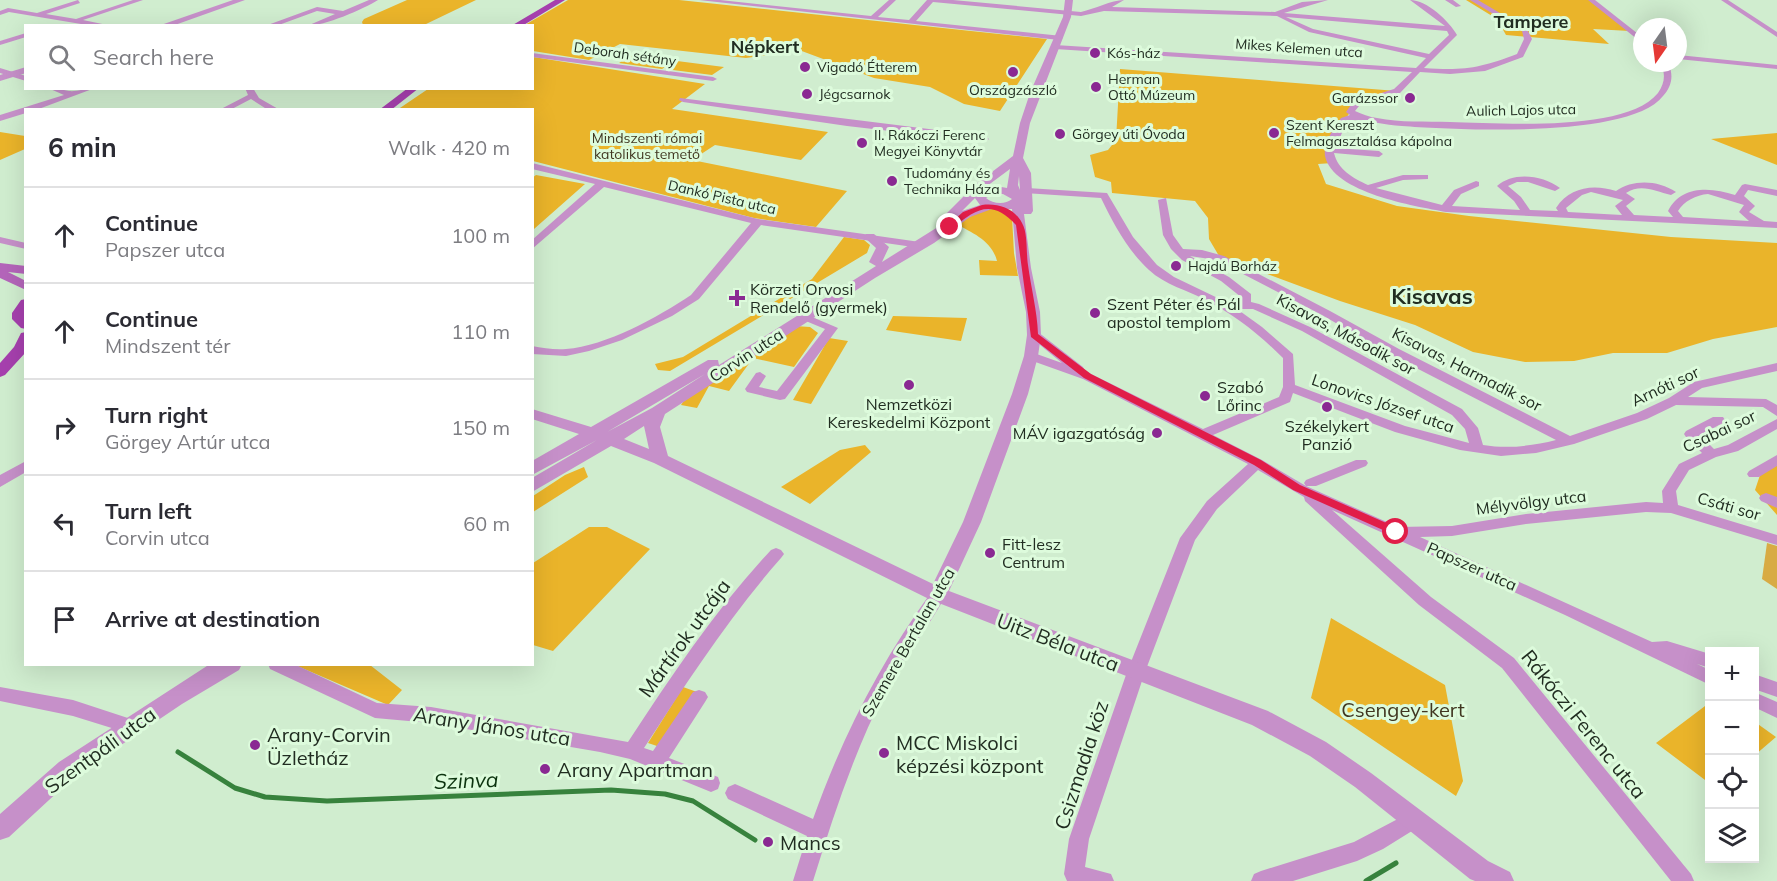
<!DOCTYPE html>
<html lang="en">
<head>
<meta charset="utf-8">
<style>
	body { margin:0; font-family:Mulish,sans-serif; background:#f7f7f7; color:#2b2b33 }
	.controls { position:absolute; right:18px; bottom:18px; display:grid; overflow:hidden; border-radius:0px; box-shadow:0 6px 24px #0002 }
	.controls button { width:54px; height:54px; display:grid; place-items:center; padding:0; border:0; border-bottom:2px solid #e1e1e2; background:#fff; color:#2b2b33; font:30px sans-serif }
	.compass { position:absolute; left:1633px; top:18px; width:54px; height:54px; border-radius:50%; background:#fff; box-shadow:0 6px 24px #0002; rotate:194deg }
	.stop { position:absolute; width:18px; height:18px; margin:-14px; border:4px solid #e11d48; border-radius:50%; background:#fff }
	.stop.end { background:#e11d48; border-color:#fff; box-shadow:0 2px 6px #0008 }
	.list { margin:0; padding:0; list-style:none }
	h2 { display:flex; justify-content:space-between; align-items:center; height:78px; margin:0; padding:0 24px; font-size:26px }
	h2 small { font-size:20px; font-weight:400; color:#7c7c81 }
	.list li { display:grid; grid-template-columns:39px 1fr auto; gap:18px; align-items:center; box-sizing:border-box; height:96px; padding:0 24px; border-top:2px solid #e1e1e2 }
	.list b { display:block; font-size:22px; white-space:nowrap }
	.list p { margin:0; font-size:20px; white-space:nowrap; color:#7c7c81 }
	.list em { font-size:20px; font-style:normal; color:#7c7c81 }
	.icon { flex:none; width:33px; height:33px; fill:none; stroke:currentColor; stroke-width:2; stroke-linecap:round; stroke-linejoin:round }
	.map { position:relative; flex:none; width:1777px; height:881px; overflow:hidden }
	.search { position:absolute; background:#fff; box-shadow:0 6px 24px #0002; left:24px; top:24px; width:510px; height:66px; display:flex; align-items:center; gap:15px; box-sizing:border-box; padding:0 21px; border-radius:0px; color:#7c7c81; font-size:22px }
	.panel { position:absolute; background:#fff; box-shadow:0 6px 24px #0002; left:24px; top:108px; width:510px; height:558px; border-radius:0px }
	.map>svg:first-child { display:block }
	.green { fill:#eab42a }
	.forest { fill:#d8ab44 }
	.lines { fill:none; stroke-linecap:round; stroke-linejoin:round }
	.stream { stroke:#37823d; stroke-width:5 }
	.minor { fill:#c690c9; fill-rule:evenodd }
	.tertiary { fill:#c690c9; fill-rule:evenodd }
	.secondary { fill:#b465ba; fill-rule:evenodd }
	.primary { fill:#a640ae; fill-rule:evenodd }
	.route { fill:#e11d48 }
	.poi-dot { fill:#8a2992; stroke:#ddfbdc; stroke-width:2 }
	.labels { text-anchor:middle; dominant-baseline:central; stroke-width:6; stroke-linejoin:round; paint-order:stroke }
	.far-street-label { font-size:14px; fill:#212d21; stroke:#ddfbdc }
	.far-poi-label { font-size:14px; fill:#212d21; stroke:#ddfbdc; text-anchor:start }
	.far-park-label { font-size:14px; fill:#413721; stroke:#ddfbdc }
	.poi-label { font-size:16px; fill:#212d21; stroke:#ddfbdc; text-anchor:start }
	.street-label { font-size:16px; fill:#212d21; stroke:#ddfbdc }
	.far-district-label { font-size:18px; font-weight:bold; fill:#212d21; stroke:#ddfbdc }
	.near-street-label { font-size:20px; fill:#212d21; stroke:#ddfbdc }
	.near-park-label { font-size:20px; fill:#413721; stroke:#ddfbdc }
	.near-poi-label { font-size:20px; fill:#212d21; stroke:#ddfbdc; text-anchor:start }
	.near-water-label { font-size:21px; font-style:italic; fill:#0c340f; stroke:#ddfbdc }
	.district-label { font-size:22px; font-weight:bold; fill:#212d21; stroke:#ddfbdc }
</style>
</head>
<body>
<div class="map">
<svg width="1777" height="881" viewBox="0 0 1777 881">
	<rect width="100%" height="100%" fill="#d0edcf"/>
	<path class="green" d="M407,0H476L424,25H363L362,22L364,19Z
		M568,0H679L1047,39L1000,111L964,104L930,87L874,78L783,44L775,54L746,58L620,44L589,60L533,51L532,26H523Z
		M1466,0H1593L1630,31L1593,29L1609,44L1506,35L1497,19Z
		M632,55L674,61L662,69L619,63Z
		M533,57L705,84L672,109L828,132L801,160L715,145L692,160L847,191L816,227L754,218L533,161L532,110H397L428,89L532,88Z
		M677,61L724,67L712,75L665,69Z
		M1120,69L1397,91L1356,104L1334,135L1333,163L1318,164L1326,184L1397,206L1469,216L1671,237L1777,243V327L1713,339L1667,353H1613L1574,361L1525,362L1473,352L1415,325L1340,301L1219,256L1209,239L1208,218L1195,201L1112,193L1111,182L1095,177L1090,155L1108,150L1116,140Z
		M0,132L25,136V149L0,160Z
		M1777,133V165L1711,139Z
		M536,175L585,184L534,229L532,178Z
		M985,209H999L1012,217L1014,253L1018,276L980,275L979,260L997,261C992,241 973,233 956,224Z
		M844,237L864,240L870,245L867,253L670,371L658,370L655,364L683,357L812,279Z
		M893,316L967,318L961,341L886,330Z
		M795,326L810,327L818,333L794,367L753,358L729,391L709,386L697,408L681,405L687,396Z
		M829,338L848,341L811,404L793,400Z
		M865,445L871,452L810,504L781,487L840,450Z
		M1777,465V515L1755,490L1763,466Z
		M584,467L588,477L533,512V496L565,475Z
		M589,527H607L650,549L553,651L533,645V563Z
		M1331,618L1445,685L1463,781L1456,796L1311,698Z
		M295,665H370L402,690L388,705Z
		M683,687L697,692L663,748L648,743Z
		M1709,703V783L1656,743Z
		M1755,722L1776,737L1755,755Z"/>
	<path class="forest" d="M1767,543L1777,546V589L1762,579Z"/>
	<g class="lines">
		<path class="stream" d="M178,752L235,788L265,797L327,801L611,790L665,794L693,801L755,840
			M1366,881L1396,863"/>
		<path class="minor" d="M133,0H143L83,20L112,26H93L9,12L0,15V11L8,8L37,13L78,0L80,3L46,14L76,19Z
			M369,0H378C364,9 324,26 307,26L335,14L317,11L276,26H265L317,7L343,11Z
			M699,0H720L871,16L889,0H896L878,17L909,20L927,0H953L1081,12C1095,9 1111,0 1124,0L1112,7L1275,12L1302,2L1328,0L1284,13L1445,26L1410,0C1427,0 1449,21 1457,35L1424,68C1464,71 1480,68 1517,54L1524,39L1522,31L1470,0H1478L1527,29L1532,39L1523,57L1485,71L1450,74L1420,72L1400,93L1359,106L1355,111C1362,114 1369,117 1377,118C1401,123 1425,121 1450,122C1499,123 1626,133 1658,93C1665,83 1666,73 1660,63H1668C1674,75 1672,86 1663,96C1630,139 1456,130 1402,126C1383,125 1366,119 1348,120L1335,148L1379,151L1383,154L1379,157L1334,153C1338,170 1353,178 1368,185L1403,175H1428V179L1403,180L1376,188L1442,205L1454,190L1476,181L1479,182V186L1461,194L1452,206L1520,210L1514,201L1497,186C1513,171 1543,175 1560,188L1555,191L1528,182H1517L1508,186L1521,197L1530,210L1558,211L1556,208C1570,187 1593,184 1616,191C1633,179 1658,180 1676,192L1671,195C1655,191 1641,183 1626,193L1635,199L1626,206L1634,215L1673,217L1668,211C1681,185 1711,187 1735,195L1742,185L1745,184L1777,190V196L1748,190L1744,196L1755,206L1749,212L1764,221L1777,222V228L1446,212C1415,206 1333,193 1325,156C1323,143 1334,128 1341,118L1350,115L1346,112L1353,102L1394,89L1412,72L1055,49L1051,47L1055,45L1416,68L1426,58L1309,32L1277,16L1104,11L1081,16L933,2L916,21L1062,36L1063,38L1059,40ZM1286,17L1447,31L1449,35L1429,54L1313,29ZM1591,192L1623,200L1615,206L1622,215L1568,212L1566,208L1582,195ZM1708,194L1744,205L1739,212L1749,221L1683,217L1678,211C1684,201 1696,195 1708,194Z
			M1445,0H1453L1461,6L1456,7Z
			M1588,0H1595L1642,37V43Z
			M1721,0H1728L1777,32V37Z
			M26,33V37L0,45V41Z
			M532,53L713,77L717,79L713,81L532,57Z
			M1678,55L1777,65V69L1678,59Z
			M0,68L26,76V81L0,73Z
			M48,88C56,88 62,90 69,91C76,92 86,88 95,88L36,110H26V113L0,121V115L64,95Z
			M245,88H253L259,98L280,110H268L251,99L230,110H219L248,95Z
			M680,98L985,136L989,139L985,142L847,126L683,102L679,100Z
			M532,163L758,219L920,242L925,245L920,248L761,225L699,299L672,316L622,340L589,351L566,356L532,354V346C543,348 555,350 566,349C606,346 658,317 691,295L751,223L604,187L532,249V240L595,184L532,169Z
			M1027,188L1107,193L1133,237L1157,265L1174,277L1226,302H1240L1241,297L1221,281L1182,260L1171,249L1163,235L1158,200L1166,198L1173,235L1183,249L1202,250L1224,256L1330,311L1399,349L1570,436L1637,413L1669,398L1694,382L1777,363V371L1702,388L1688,397L1766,399L1777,405V416L1763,407L1676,405L1647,419L1574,444L1536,453L1501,456L1460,450L1395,432L1293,393L1290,402L1213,435L1262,460L1306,486L1304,483L1306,480L1356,460H1366L1368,463L1366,466L1316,486H1306L1398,527L1452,526L1526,514L1646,502L1663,503L1662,491L1679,464L1702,453L1686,437L1684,434L1686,431L1713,417H1723L1725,420L1723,423L1700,435L1714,449L1728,445L1777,419V429L1738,451L1716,457L1689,470L1676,491L1678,505L1777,535V545L1671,513L1646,512L1526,524L1452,536L1420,537L1652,642L1667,641L1710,654V668L1697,664L1710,670V685L1565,615L1332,510L1431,597L1514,658L1691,874L1694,881H1671L1502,668L1419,605L1305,501L1304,497L1258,470L1217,509L1195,540L1145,672L1089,839L1085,867L1111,874L1114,881H1067L1064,874L1069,839L1127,672L1180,538L1207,501L1248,464L1083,379L1027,359L1025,356L1031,352L1062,363L1028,335L1034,331L1038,332L1083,367L1085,371L1203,429L1279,397L1283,387V358C1260,335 1235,315 1206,300C1187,290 1165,285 1149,270C1128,251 1113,223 1101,198L1024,193L1022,191ZM1190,256L1216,260L1322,315L1391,355L1556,440C1532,446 1508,449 1483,445L1478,428L1462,409L1310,327L1259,304L1251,302V294L1229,277ZM1237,309H1253L1302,331L1452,415L1465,429L1469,443L1405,426L1295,385L1293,354L1262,327Z
			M0,237L26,243V249L0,243Z
			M805,314L838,328L785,399L780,400L747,392L745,389L756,373L760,372L766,376L759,387L777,391L825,329L801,319L799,317L801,315Z
			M1777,455V466L1759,477H1749L1747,474L1749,471Z
			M26,461V472L0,487V475Z
			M1766,493L1777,497V508L1761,501L1759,498L1761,495Z
			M776,548L781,550L784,554L781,558C729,617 687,682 644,748L653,751L693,692L699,690L705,692L708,697L705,702L669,758L718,777L720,783L718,789L711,792L630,759L600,752L431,723L375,718L270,669L268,664H294L377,703L431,707L628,742C672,675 716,609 771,550Z
			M938,589L944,591L946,595C928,629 902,658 885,692C854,752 833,817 813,881H793L807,836L728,799L725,793L728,787L735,784L742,787L813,819C843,735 880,663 932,591Z
			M1754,674L1777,682V697L1754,689Z
			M0,687L73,700L137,721L140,726L137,731L131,734L73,716L0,701Z
			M1754,692L1777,702V718L1754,707Z
			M1413,811L1420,814L1423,820L1420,826L1383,849L1357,861L1293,881H1251L1254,874L1261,871L1354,842Z"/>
		<path class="tertiary" d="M233,0H245L172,26H158Z
			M1065,0H1073L1071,17L1030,123L1023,158L1031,173L1033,211L1031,214H1024L1031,268L1040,312L1041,335L1038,356L1028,394L981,522L949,591L1268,711L1326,742L1371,773L1488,861L1510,872L1514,881H1475L1470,879L1355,787L1310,756L1252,725L931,600L654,463L611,446L532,492V478L597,440L532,475V461L579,434L532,419V409L591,427L708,360H718L719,365L876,266L869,262L876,248L864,237L866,234H874L889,247L882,262L949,220L944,217L946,214L976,184L1013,156L1020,123L1030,93L1063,17ZM1010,169L1007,188L996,186L983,189ZM1019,176L1020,190L1018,185ZM993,194H1003L1012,199C1005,205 993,204 986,198ZM975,198L980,205L962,211ZM992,209H1012L1017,268L1026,312L1027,335L1024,356L1012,394L963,522L933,584L668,456L660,427L665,414L875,278L934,243L970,217ZM705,374L652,408L607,432ZM644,426L649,449L624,439Z
			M26,67V73L0,81V75Z
			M210,664H242L239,670L182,704L75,776L9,837L0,840V814L59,762Z"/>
		<path class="secondary" d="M0,263L26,266V274L8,272L26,281V290L0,278Z"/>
		<path class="primary" d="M555,0H565L522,26H511Z
			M408,88H419L391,110H379Z
			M26,299V329L21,328L12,319V313L21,300Z
			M26,332V352L5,375L0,377V363L14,347L21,333Z"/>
	</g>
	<path class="route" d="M982,205C998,203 1014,208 1022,223C1028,233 1026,253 1028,265C1031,288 1037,310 1038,334L1091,374L1261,460L1300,485L1400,529V534H1392L1293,490L1254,465L1084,378L1031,337L1016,225C992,199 976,208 952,229L946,227L963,212Z"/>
	<g class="poi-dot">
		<circle cx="1095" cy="53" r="6"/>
		<circle cx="805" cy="67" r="6"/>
		<circle cx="1013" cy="72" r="6"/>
		<circle cx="1096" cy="87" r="6"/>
		<circle cx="807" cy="94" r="6"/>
		<circle cx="1410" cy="98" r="6"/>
		<circle cx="1274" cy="133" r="6"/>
		<circle cx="1060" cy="134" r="6"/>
		<circle cx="862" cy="143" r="6"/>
		<circle cx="892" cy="181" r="6"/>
		<circle cx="1176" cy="266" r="6"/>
		<path d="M734 289h6v6h6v6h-6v6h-6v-6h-6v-6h6z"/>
		<circle cx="1095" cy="313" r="6"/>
		<circle cx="909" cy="385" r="6"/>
		<circle cx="1205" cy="396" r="6"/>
		<circle cx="1327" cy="407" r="6"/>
		<circle cx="1157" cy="433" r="6"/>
		<circle cx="990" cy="553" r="6"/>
		<circle cx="255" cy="745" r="6"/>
		<circle cx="884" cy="753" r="6"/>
		<circle cx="545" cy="769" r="6"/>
		<circle cx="768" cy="842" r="6"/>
	</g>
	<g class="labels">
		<g class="far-street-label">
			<text transform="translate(1299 48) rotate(4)">Mikes Kelemen utca</text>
			<text transform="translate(625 54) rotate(8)">Deborah sétány</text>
			<text transform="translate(1521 110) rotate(-1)">Aulich Lajos utca</text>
			<text transform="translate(722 197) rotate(13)">Dankó Pista utca</text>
		</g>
		<g class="far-poi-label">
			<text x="1107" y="53">Kós-ház</text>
			<text x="817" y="67">Vigadó Étterem</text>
			<text x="1108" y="79">Herman<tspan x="1108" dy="16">Ottó Múzeum</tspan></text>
			<text x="1013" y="90" text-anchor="middle">Országzászló</text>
			<text x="819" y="94">Jégcsarnok</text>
			<text x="1398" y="98" text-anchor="end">Garázssor</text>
			<text x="1286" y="125">Szent Kereszt<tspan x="1286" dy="16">Felmagasztalása kápolna</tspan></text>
			<text x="1072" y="134">Görgey úti Óvoda</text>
			<text x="874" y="135">II. Rákóczi Ferenc<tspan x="874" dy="16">Megyei Könyvtár</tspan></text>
			<text x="904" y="173">Tudomány és<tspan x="904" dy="16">Technika Háza</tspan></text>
			<text x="1188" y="266">Hajdú Borház</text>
		</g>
		<g class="far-park-label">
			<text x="647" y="138">Mindszenti római<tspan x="647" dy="16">katolikus temető</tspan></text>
		</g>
		<g class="poi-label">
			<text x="750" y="289">Körzeti Orvosi<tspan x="750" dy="18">Rendelő (gyermek)</tspan></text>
			<text x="1107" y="304">Szent Péter és Pál<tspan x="1107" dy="18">apostol templom</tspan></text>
			<text x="1217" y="387">Szabó<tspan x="1217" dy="18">Lőrinc</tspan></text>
			<text x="909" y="404" text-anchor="middle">Nemzetközi<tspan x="909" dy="18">Kereskedelmi Központ</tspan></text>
			<text x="1327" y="426" text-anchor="middle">Székelykert<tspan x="1327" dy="18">Panzió</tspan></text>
			<text x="1145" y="433" text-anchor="end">MÁV igazgatóság</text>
			<text x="1002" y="544">Fitt-lesz<tspan x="1002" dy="18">Centrum</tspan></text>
		</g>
		<g class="street-label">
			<text transform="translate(1346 334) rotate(28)">Kisavas, Második sor</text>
			<text transform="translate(746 355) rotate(-33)">Corvin utca</text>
			<text transform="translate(1467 369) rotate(27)">Kisavas, Harmadik sor</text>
			<text transform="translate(1665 386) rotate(-25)">Arnóti sor</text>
			<text transform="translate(1383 403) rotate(19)">Lonovics József utca</text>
			<text transform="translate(1719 431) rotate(-25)">Csabai sor</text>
			<text transform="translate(1531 502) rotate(-7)">Mélyvölgy utca</text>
			<text transform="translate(1729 506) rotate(16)">Csáti sor</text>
			<text transform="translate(1472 566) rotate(24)">Papszer utca</text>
			<text transform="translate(908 642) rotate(-60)">Szemere Bertalan utca</text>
		</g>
		<g class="far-district-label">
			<text x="1531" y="21">Tampere</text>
			<text x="765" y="46">Népkert</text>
		</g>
		<g class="near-street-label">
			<text transform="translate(684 638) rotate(-54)">Mártírok utcája</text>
			<text transform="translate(1058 642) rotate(21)">Uitz Béla utca</text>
			<text transform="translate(1584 724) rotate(51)">Rákóczi Ferenc utca</text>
			<text transform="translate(492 726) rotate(9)">Arany János utca</text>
			<text transform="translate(100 750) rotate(-36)">Szentpáli utca</text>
			<text transform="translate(1081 765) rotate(-72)">Csizmadia köz</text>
		</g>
		<g class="near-park-label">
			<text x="1403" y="709">Csengey-kert</text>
		</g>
		<g class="near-poi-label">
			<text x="267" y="734">Arany-Corvin<tspan x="267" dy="23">Üzletház</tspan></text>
			<text x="896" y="742">MCC Miskolci<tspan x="896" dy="23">képzési központ</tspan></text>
			<text x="557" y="769">Arany Apartman</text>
			<text x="780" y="842">Mancs</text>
		</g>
		<g class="near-water-label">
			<text transform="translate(466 780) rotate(-2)">Szinva</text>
		</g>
		<g class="district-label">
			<text x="1432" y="296">Kisavas</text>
		</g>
	</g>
</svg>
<div class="controls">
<button>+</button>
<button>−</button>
<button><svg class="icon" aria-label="locate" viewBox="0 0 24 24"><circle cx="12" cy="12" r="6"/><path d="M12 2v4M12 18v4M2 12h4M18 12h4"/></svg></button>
<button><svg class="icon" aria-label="layers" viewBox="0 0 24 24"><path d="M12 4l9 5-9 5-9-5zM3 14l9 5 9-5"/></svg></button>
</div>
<svg class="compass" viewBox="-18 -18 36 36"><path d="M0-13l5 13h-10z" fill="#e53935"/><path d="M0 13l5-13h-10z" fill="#7c7c81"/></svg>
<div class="stop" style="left:1396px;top:532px"></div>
<div class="stop end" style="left:950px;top:227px"></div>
<div class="search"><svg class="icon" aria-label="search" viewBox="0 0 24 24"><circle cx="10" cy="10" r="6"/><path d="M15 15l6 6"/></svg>Search here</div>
<section class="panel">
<h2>6 min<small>Walk · 420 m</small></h2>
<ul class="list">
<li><svg class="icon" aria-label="ahead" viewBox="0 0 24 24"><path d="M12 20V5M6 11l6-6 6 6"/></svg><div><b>Continue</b><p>Papszer utca</p></div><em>100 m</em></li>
<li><svg class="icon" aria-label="ahead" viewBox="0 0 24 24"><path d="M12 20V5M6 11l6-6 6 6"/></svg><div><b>Continue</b><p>Mindszent tér</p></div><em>110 m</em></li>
<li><svg class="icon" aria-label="right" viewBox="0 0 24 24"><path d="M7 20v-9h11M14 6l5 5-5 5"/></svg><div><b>Turn right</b><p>Görgey Artúr utca</p></div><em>150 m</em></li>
<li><svg class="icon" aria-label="left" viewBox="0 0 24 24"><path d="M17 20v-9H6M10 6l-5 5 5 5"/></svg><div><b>Turn left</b><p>Corvin utca</p></div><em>60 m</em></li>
<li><svg class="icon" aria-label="arrive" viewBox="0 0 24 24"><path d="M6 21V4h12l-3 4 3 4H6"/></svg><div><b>Arrive at destination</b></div></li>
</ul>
</section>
</div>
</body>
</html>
